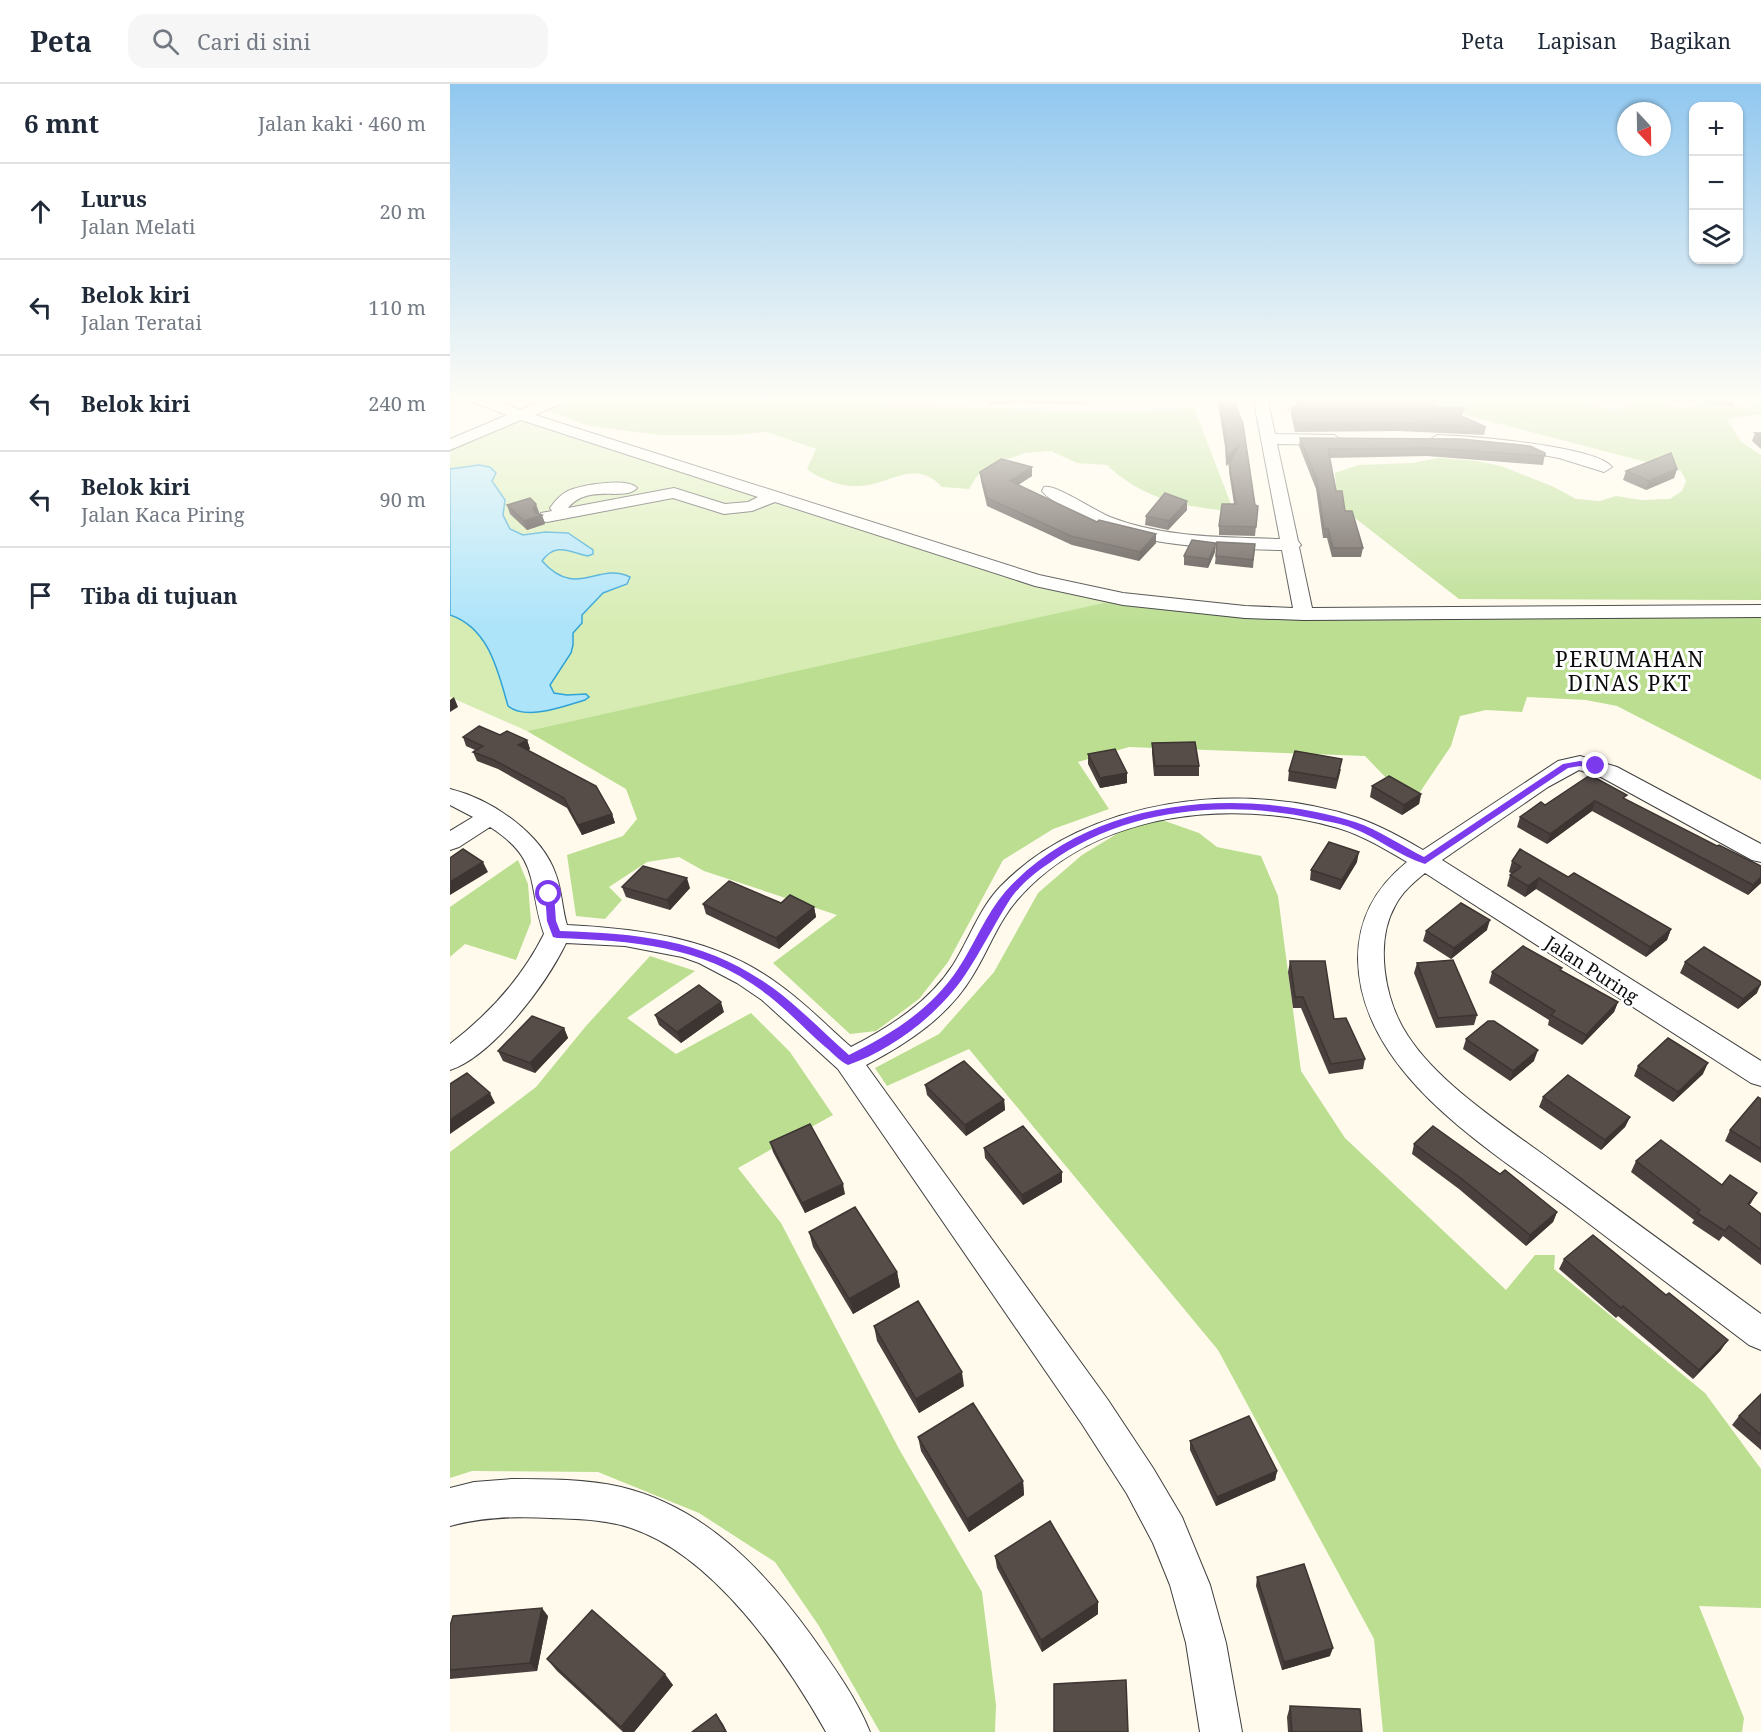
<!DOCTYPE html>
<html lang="id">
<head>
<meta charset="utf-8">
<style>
	body { margin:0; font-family:"Noto Serif",serif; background:#f6f6f7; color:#1f2937 }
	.controls { position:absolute; right:18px; top:18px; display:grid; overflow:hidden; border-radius:12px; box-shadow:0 2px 4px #0004 }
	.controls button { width:54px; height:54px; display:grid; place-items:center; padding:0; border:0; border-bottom:2px solid #e0e1e3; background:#fff; color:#1f2937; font:30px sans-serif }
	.compass { position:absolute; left:1167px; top:18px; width:54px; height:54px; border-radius:50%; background:#fff; box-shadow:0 2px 4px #0004; rotate:158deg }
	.stop { position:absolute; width:18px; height:18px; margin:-14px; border:4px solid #7c3aed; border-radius:50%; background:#fff }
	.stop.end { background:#7c3aed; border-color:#fff; box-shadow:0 2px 6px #0008 }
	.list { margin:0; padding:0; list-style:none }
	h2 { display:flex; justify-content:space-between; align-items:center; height:78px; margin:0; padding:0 24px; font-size:26px }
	h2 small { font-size:20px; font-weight:400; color:#747a83 }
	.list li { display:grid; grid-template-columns:39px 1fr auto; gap:18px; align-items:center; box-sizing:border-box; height:96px; padding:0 24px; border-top:2px solid #e0e1e3 }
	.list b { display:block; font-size:22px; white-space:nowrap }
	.list p { margin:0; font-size:20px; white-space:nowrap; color:#747a83 }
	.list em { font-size:20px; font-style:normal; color:#747a83 }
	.icon { flex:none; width:33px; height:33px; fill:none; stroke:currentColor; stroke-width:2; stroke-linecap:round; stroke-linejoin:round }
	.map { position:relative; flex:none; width:1311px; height:1648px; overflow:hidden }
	header { display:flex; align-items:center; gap:36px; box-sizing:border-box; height:84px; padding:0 30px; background:#fff; border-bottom:2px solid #e0e1e3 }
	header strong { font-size:28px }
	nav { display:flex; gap:33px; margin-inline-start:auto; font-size:21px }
	.search { width:420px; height:54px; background:#f6f6f7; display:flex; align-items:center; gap:15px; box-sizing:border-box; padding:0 21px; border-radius:18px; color:#747a83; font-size:22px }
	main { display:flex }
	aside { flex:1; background:#fff }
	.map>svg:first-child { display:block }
	.green { fill:#d6ecb3 }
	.forest { fill:#bbde91 }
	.water { fill:#ade4fa; stroke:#2fa2d6; stroke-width:1.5 }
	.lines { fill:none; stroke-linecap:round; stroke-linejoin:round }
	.minor-casing { stroke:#3f3f3f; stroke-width:2 }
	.minor { fill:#fff; fill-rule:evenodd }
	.wall { fill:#4a413e }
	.shaded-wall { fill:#3c3532 }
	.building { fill:#564c48; stroke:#3c3532; stroke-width:1.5 }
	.route { fill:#7c3aed }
	.labels { text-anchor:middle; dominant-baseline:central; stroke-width:6; stroke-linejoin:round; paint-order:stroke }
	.street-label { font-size:18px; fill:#0c0c0c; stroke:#fff }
	.quarter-label { font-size:21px; letter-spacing:1.5px; fill:#0c0c0c; stroke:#fff }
</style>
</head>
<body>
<header>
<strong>Peta</strong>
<div class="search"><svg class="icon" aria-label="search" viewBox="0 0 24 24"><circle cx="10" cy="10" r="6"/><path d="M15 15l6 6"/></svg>Cari di sini</div>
<nav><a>Peta</a><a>Lapisan</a><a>Bagikan</a></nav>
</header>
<main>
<aside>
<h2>6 mnt<small>Jalan kaki · 460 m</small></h2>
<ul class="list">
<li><svg class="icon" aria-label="ahead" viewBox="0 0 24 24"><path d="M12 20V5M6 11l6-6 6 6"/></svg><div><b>Lurus</b><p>Jalan Melati</p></div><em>20 m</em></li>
<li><svg class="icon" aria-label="left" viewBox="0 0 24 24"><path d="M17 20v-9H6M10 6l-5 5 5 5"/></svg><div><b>Belok kiri</b><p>Jalan Teratai</p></div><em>110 m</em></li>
<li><svg class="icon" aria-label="left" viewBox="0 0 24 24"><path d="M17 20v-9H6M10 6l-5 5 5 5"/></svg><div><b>Belok kiri</b></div><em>240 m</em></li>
<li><svg class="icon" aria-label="left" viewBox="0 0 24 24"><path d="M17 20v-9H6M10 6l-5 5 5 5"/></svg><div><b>Belok kiri</b><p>Jalan Kaca Piring</p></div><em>90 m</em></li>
<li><svg class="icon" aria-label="arrive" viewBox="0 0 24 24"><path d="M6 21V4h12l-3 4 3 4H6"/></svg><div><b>Tiba di tujuan</b></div></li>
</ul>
</aside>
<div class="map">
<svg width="1311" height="1648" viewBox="0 0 1311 1648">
	<rect width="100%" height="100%" fill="#fffaec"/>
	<path class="green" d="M72,335L663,519L77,647L0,613V366Z"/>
	<path class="forest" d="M122,313H411L433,320L653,328L744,324L784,428C734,422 695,417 657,381L627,379L601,367L575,369L552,377L527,392L519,405L492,403C465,373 440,401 409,402C391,403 370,395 357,385L366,365L317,348L283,351H208L136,341L97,326Z
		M935,313H1127L1146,322L1164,326L1177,323L1191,313H1207L1217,321L1234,324L1260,319L1303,324V316L1300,313H1311V330L1277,335L1291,358L1311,371V516L1009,515L878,413L886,406L885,389L908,381L962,379L989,374L1026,377L1051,382L1104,403L1126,415L1150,417L1166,412L1191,416L1220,415L1232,407L1236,397L1231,387L992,325L831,327C862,313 901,321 935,313Z
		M667,516L743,526L1311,530V696L1167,622L1136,616L1077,613L1072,628L1036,626L1010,632L1001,662L968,711L941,699L915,672L679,663L628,678L659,725L603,745L553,776L498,878L469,915L426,947L400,950L323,879L387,831L254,787L229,773L197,778L159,803L172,816L155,835L126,832L117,771L173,752L187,735L176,705L77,647Z
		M698,731L749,749L767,763L811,772L828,812L851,987L895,1054L1056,1206L1085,1171H1105L1104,1185L1255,1309L1311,1385V1524L1249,1522L1294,1634L1292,1648H933L924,1555L768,1266L519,965L437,1002L425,984L489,950L544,888L588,809L632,771Z
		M68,776L78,800L81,838L66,876L15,860L0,873V823Z
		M200,872L245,887L177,934L226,970L301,929L340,968L383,1031L288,1084L331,1139L449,1365L532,1508L546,1621L545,1648H430L369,1542L325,1478L249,1429L148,1388L22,1387L0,1394V1068L86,1003L136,942Z"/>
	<path class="water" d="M29,381L40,383L46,389L42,397L55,416L53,431L60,445L73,451L95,448L118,449L143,466V470L138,472C121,469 106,457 92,477C127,516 148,477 180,493L177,500L153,509L132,531V539L123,549V561L121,569L100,601L104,609L117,611L136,610L139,613L135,616C114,622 77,637 58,622C48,587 39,544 0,531V385Z"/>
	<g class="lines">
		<g class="minor-casing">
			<path id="minor" d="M15,313H36L70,326L101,313H121L119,316L85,331L589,491L673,509L795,522L843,524L832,466C760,464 676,464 614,423C606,418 597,414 592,407L594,403C606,400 645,427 660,433C713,454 774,453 830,455L803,313H817L825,350L884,351L892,356L884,361L827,360L848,457L851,461L849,463L862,524L1311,521V533L854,536L795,534L673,521L585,502L325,418L302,427L274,430L223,414L97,438L91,437L88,433L91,429L102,427L100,424C105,417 110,411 118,407C130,401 178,393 187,404C175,418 138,399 118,424L224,404L275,420L298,418L308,413L71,336L0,366V355L57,331L17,316Z
				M987,351C1017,352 1145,361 1162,383L1154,388L1109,374L1071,367L981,359L979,356Z
				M1130,672L1167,683L1311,760V778L1302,776L1151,693L1129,686L1098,703L992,776L1311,977V1002L1301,999L975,789C964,798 952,808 945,822C924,859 935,918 958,952C989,1000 1056,1043 1102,1077C1171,1128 1241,1179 1311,1230V1266L1299,1261C1240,1216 1180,1171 1121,1126C1040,1065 910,990 908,875C908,834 926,803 957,778C935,765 912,751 888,744C779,713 644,728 567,816C548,838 538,867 523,891C499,932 458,959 416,981L658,1316L703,1384L732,1433L760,1501L776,1559L792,1648H750L736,1559L720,1501L703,1459L677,1410L632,1340L388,985L312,916L287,899L249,879L232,873L175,862L116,859C97,899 43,972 0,986V960C39,930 72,894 94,850C77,801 92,776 40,743L9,763L0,766V747L23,733L0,721V705C41,715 92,749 106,791C112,807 112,825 117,841C193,845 268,854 331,902C356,920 378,943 401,963C440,943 479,918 503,881C519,856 529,825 550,803C637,713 793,695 908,734C931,742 952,754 973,766L1108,677Z
				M62,1395C98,1395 136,1395 171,1403C254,1423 313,1485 361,1551C383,1582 406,1613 420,1648H376C335,1575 263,1471 181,1444C155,1435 127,1435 100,1434C66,1432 33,1433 0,1442V1404L24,1398Z"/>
		</g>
		<use href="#minor" class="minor"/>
	</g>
	<path class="wall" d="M430,313H464L459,317Z
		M539,313H731V318L638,317V321L560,318V320L539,321Z
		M767,313H785L805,421L808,422L805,452L769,451V442L784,420L779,388L780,378L776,382L775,363Z
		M843,313H973L988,324L1036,343L1034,351L948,347L845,348L841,330L842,322H848Z
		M1216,313H1285L1286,314L1283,322L1247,318H1220Z
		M1305,349H1311V365L1302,357Z
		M850,354L1095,369L1093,381L977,372L879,374L886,407L913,464L911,473H882L877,454H873L866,405L849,362Z
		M582,383V392L568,401L647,438L706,450V459L689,477L622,461L537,422L531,397L530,388Z
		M1227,385L1224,394L1196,406L1173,396L1176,387Z
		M737,417V426L718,446L695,441L696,432Z
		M57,421L89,428L88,430L92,431L95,440L77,446L60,430Z
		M767,458L805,460L803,484L765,480Z
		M765,468L758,484L734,481V472Z
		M50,651L77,656L80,665L78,666L162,730L165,739L132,751L117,724L48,685L27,677L23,668L25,666L16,662L13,653Z
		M702,659L749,682V692H704L702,669Z
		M638,670L677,689V699L650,704L638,680Z
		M891,685L886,705L838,697L839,687Z
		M922,702L971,710L969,720L952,731L920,713Z
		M1175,715L1311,799L1298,811L1142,727L1097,760L1067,743L1070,733L1095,721Z
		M1062,777L1118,793L1221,845L1217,856L1196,873L1086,805L1075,813L1057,802L1060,791L1062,790L1059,788Z
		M907,778L890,806L860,796L861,786Z
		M172,803L240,804L220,826L176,813Z
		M331,819L364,823L366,833L329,865L256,830L253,820Z
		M1037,846L1001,875L973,857L976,847Z
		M840,877L915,975L913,985L879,990L851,924H843L838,888Z
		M1235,878L1307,909L1288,925L1230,889Z
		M967,879L1027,931L1024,941L986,944L964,889Z
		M1111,886L1168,918L1164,928L1132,961L1098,941L1099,936L1039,899L1042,888Z
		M274,928L231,959L209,941L205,931Z
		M114,944L118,954L85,989L53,977L48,967Z
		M1016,955L1084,977L1060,997L1013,965Z
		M1188,982L1253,990L1223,1018L1184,992Z
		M475,1001L554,1016L555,1026L516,1052L477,1011Z
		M1093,1013L1180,1033L1175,1043L1151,1066L1089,1023Z
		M1311,1015V1079L1275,1057L1280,1046Z
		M320,1058L395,1110L355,1129L323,1068Z
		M964,1060L1107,1128L1103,1138L1076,1162L1009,1105L962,1070Z
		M534,1064L612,1088V1098L573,1121L535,1074Z
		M1186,1077L1272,1101L1301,1119L1299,1121L1311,1130V1181L1273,1152L1269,1157L1242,1139L1244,1136L1181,1088Z
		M359,1148L447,1188L450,1203L403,1230L363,1163Z
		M1114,1175L1271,1266L1243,1295L1168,1232L1166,1234L1109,1185Z
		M424,1242L514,1302L469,1329L427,1257Z
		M1311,1310V1366L1282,1341L1289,1332Z
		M468,1353L573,1397L574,1411L519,1448L471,1367Z
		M740,1357L827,1387L825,1396L766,1422L740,1366Z
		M545,1472L648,1518V1530L592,1568L547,1484Z
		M807,1493L880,1572L832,1586L806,1502Z
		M98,1532L87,1587L0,1595V1542Z
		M97,1575L223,1601L184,1648H173L107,1587Z
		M840,1622L912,1648H838L837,1633Z"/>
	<path class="shaded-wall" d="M458,313H464L459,317Z
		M789,361L788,369L776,382L777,374Z
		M582,383V392L560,406V397Z
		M1227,385L1224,394L1196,406L1199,397Z
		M737,417V426L718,446L719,437Z
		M86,420L89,428L87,433L92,431L95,440L77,446L74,437L83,425Z
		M706,450V459L689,477L690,468Z
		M766,459L765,468L758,484L759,475Z
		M4,613L8,623L0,628V616Z
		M77,656L80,665L72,671L68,661Z
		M677,689V699L650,704V694Z
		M971,710L969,720L952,731L954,721Z
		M1145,717L1142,727L1097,760L1100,750Z
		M162,730L165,739L132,751L128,741Z
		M909,768L907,778L890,806L892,796Z
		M33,778L38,788L0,811V798Z
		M1311,793V799L1298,811L1303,801Z
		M237,794L240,804L220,826L217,816Z
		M1089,794L1086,805L1075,813L1078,802Z
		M364,823L366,833L329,865L326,854Z
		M1040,836L1037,846L1001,875L1004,864Z
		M1221,845L1217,856L1196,873L1200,863Z
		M1311,900L1307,909L1288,925L1293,915Z
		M271,918L274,928L231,959L227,948Z
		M1168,918L1164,928L1132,961L1136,951Z
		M114,944L118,954L85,989L80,979Z
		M1088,966L1084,977L1060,997L1063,987Z
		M1258,979L1253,990L1223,1018L1228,1008Z
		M40,1009L45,1019L0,1050V1036Z
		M554,1016L555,1026L516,1052L515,1041Z
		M1180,1033L1175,1043L1151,1066L1155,1056Z
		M612,1088V1098L573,1121L572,1111Z
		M393,1100L395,1110L355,1129L352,1119Z
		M1307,1109L1301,1119L1292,1130L1298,1120Z
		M1107,1128L1103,1138L1076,1162L1080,1151Z
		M447,1188L450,1203L403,1230L399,1215Z
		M1278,1256L1271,1266L1243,1295L1249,1286Z
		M512,1288L514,1302L469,1329L466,1315Z
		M827,1387L825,1396L766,1422L767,1413Z
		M573,1397L574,1411L519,1448L517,1435Z
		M648,1518V1530L592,1568L591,1556Z
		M92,1524L98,1532L87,1587L80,1579Z
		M883,1564L880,1572L832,1586L834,1578Z
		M215,1590L223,1601L184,1648H174L171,1643Z
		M266,1630L273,1640L277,1648H276Z"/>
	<path class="building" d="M769,313H785L786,322L793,340L805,421L808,422L806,443L769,442L772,420H786L779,380L789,361L777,374L776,355Z
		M848,313H973L988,324H1014L1011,332L1036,343L950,339H846L842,322H853Z
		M1305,349H1311V354Z
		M850,354L1011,355L1080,362L1095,369V372L979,364L878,365L886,407H892L895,427H902L913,464H883L878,445H874L867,396Z
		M1221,369L1227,385L1199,397L1176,387Z
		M551,375L582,383L560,397L647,438L649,436L706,450L690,468L621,452L537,414L530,388Z
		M715,409L737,417L719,437L696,432Z
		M80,414L86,420L83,425L86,429L92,431L74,437L57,421Z
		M742,456L766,459L759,475L734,472Z
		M767,458L805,460L803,476L766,472Z
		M29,642L50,651L57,647L77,656L68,661L146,702L162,730L128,741L114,714L44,676L23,668L33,662L13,653Z
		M745,658L749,682H705L702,659Z
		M665,665L677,689L650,694L638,670Z
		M845,667L892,675L887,695L839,687Z
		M1140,691L1177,711L1173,714L1267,762L1269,761L1311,782V793L1303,801L1145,717L1100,750L1070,733L1091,718L1095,721Z
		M939,692L971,710L954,721L922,702Z
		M879,758L909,768L892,796L861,786Z
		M13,765L33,778L0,798V774Z
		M1070,765L1118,793L1124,789L1221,845L1200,863L1089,794L1078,802L1060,791L1071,783L1062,777Z
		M193,782L237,794L217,816L172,803Z
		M279,797L331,819L340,811L364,823L326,854L253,820Z
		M1011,819L1040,836L1004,864L976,847Z
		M1073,862L1112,884L1110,886L1168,918L1136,951L1101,931L1105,927L1042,888Z
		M1254,863L1311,898V900L1293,915L1235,878Z
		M1003,876L1027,931L988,934L967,879Z
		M840,877H875L884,935L896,934L915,975L881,980L853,913H845Z
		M249,901L271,918L227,948L205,931Z
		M82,932L114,944L80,979L48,967Z
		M1038,937H1044L1088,966L1063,987L1016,955Z
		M1218,954L1258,979L1228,1008L1188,982Z
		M514,977L554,1016L515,1041L475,1001Z
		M17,989L40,1009L0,1036V1000Z
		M1118,991L1180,1033L1155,1056L1093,1013Z
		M1308,1013L1311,1015V1065L1280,1046Z
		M360,1040L393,1100L352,1119L320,1058Z
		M573,1042L612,1088L572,1111L534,1064Z
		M983,1042L1050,1090L1055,1086L1107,1128L1080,1151L1012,1095L964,1060Z
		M1211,1056L1272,1101L1280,1091L1307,1109L1298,1120L1311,1130V1166L1279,1142L1275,1147L1247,1129L1250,1126L1186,1077Z
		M405,1123L447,1188L399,1215L359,1148Z
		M1143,1151L1216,1211L1219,1209L1278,1256L1249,1286L1173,1222L1171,1224L1114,1175Z
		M468,1217L512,1288L466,1315L424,1242Z
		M1311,1310V1351L1289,1332Z
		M523,1319L573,1397L517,1435L468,1353Z
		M799,1332L827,1387L767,1413L740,1357Z
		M600,1437L648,1518L591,1556L545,1472Z
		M854,1480L883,1564L834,1578L807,1493Z
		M92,1524L80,1579L0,1586V1542L3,1532Z
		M142,1526L215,1590L171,1643L97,1575Z
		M676,1596L678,1648H604V1600Z
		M840,1622L910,1625L912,1648H842Z
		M266,1630L276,1648H242Z"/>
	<linearGradient id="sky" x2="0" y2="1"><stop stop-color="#90c7ef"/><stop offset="0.58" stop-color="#fffdf6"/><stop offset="1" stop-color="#fffdf6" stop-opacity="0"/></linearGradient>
	<rect width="1311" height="544" fill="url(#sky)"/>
	<path class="route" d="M1130,677L1150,682L1146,685L1130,682L1118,684L975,780C949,772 927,753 902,744C891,739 878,738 866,735C776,715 674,724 598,780C584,789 568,803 559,817C544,841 531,867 515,891C489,930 442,966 398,981C389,977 381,967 373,961C355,945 338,927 319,912C255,861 184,857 107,854L103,853L97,837L95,810L99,807L104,810L106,837L110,847C192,850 254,855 323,904C350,924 374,949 399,971C440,951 482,925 508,885C524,861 536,830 555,808C639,713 791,702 905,738C929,746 952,762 974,773L1113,680Z"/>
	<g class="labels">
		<g class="street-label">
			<text transform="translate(1142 885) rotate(33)">Jalan Puring</text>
		</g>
		<g class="quarter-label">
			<text x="1180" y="575">PERUMAHAN<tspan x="1180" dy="24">DINAS PKT</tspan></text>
		</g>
	</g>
</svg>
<div class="controls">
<button>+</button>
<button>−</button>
<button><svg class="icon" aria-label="layers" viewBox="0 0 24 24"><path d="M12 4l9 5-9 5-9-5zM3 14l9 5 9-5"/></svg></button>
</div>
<svg class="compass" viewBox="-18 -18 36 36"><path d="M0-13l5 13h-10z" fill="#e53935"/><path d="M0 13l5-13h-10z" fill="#747a83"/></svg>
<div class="stop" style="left:99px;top:810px"></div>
<div class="stop end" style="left:1146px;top:682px"></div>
</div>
</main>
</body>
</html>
